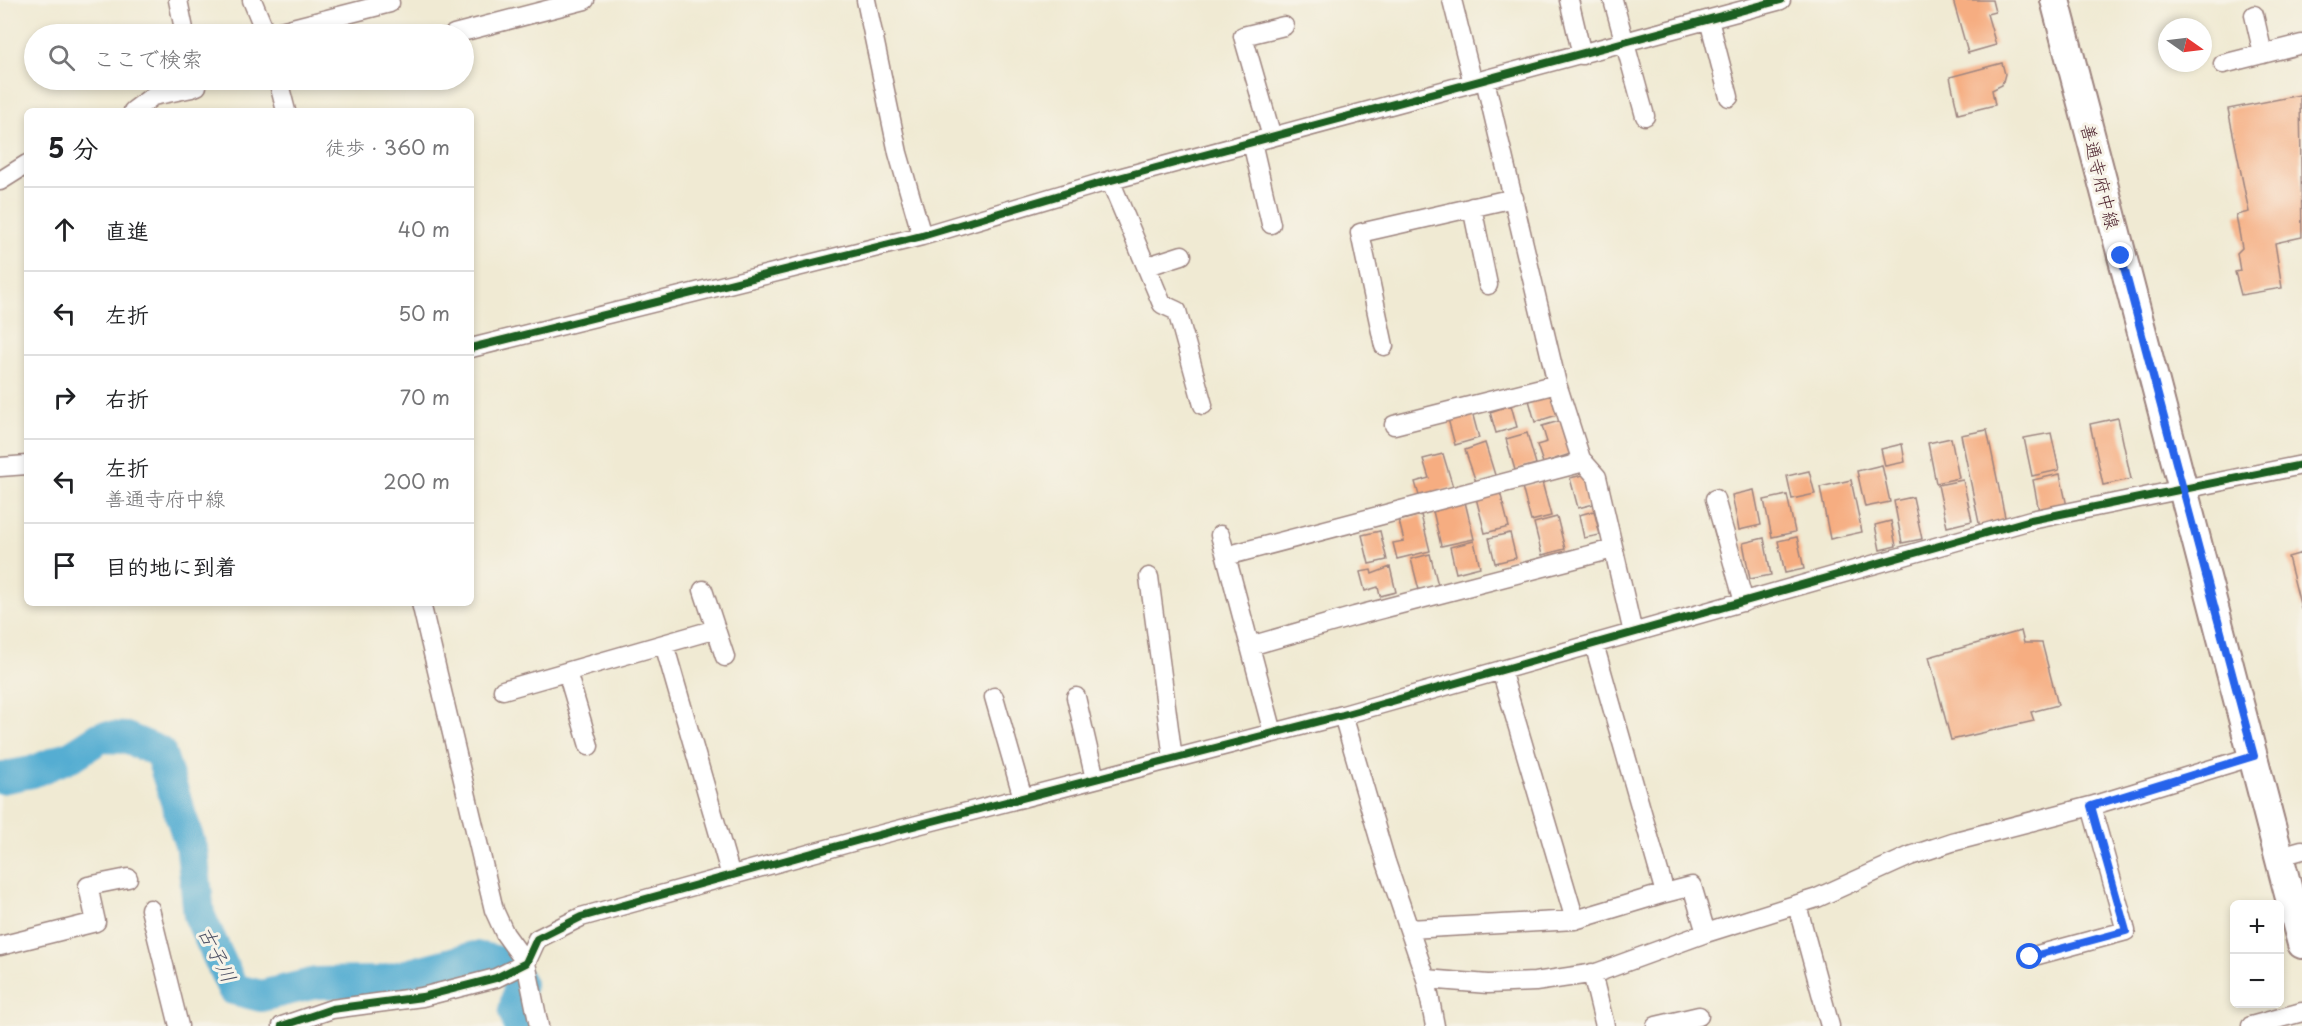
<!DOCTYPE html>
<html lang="ja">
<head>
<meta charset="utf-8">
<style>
	body { margin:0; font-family:"Playpen Sans","Klee One",sans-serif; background:#f6f6f6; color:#202124 }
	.controls { position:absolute; right:18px; bottom:18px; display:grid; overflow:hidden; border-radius:9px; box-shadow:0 3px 9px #0003 }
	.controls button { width:54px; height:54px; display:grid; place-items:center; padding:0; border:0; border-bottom:2px solid #e0e0e0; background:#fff; color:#202124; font:30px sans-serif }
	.compass { position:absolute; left:2158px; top:18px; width:54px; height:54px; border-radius:50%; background:#fff; box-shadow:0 3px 9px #0003; rotate:104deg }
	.stop { position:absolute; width:18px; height:18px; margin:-14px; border:4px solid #2563eb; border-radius:50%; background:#fff }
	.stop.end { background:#2563eb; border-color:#fff; box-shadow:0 2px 6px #0008 }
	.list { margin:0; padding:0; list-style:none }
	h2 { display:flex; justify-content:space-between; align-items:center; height:78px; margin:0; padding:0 24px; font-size:26px }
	h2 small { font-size:20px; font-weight:400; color:#757577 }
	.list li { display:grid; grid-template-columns:39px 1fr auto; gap:18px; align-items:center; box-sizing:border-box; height:84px; padding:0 24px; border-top:2px solid #e0e0e0 }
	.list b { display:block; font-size:22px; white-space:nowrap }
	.list p { margin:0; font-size:20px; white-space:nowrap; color:#757577 }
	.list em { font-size:20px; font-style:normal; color:#757577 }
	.icon { flex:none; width:33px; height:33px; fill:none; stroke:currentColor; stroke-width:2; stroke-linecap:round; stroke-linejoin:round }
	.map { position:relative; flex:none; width:2302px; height:1026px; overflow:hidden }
	.search { position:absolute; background:#fff; box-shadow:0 3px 9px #0003; left:24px; top:24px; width:450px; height:66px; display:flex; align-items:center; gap:15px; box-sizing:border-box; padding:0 21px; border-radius:33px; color:#757577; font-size:22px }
	.panel { position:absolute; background:#fff; box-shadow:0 3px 9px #0003; left:24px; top:108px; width:450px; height:498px; border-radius:9px }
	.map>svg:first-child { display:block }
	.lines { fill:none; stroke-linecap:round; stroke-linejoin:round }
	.river { stroke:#55add2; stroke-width:32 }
	.building { fill:#f6ad81 }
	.street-casing { stroke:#9d847f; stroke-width:21 }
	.primary-casing { stroke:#9d847f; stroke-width:32 }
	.street { stroke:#fff; stroke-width:18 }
	.primary { stroke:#fff; stroke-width:28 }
	.cycleway-casing { stroke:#f7f3e8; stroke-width:11 }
	.cycleway { stroke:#1b5e20; stroke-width:8 }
	.route { stroke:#2563eb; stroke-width:8 }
	.labels { text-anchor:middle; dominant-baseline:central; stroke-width:6; stroke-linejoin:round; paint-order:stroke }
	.street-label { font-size:18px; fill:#4a1f2b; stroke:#f7f3e8 }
	.water-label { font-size:20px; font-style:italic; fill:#4e5165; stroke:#f7f3e8 }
</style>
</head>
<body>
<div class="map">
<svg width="2302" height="1026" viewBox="0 0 2302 1026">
	<rect width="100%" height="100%" fill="#f7f3e8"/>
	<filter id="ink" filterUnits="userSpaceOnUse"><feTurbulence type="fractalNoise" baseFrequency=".0167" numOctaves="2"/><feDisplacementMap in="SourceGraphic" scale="12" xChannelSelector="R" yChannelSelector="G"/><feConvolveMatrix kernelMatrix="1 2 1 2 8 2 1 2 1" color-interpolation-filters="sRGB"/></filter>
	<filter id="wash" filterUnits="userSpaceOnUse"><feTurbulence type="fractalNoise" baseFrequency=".008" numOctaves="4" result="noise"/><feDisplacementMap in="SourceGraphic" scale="24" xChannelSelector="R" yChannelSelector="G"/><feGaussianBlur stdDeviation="1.35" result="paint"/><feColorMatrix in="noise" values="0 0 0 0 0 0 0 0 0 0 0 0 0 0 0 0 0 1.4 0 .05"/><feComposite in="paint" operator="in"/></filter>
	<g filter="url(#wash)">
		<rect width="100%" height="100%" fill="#f0ead3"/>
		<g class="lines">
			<path class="river" d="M0,778L32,772L73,755L101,737L126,738L160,752L192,850L199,915L233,989L261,996L316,983L380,982L475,957L505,963L520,984L514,1011L519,1026"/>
		</g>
		<g id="blocks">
			<path class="building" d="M1953,0H1992L1995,12L1987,14L1996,45L1968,53Z
				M2002,63L2005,74L2002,85L1992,90L1995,105L1958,114L1950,77Z
				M2300,95L2302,237L2275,243L2282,288L2241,295L2235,272L2240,271L2237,253L2242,248L2236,215L2249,212L2228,109Z
				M1550,393L1557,415L1535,422L1529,400Z
				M1511,405L1517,427L1496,433L1490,412Z
				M1472,412L1479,438L1455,445L1448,419Z
				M2118,418L2131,479L2103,485L2090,424Z
				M1563,420L1573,453L1543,463L1537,445L1547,442L1542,426Z
				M1987,430L2006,522L1980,528L1961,435Z
				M1527,433L1536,464L1515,470L1506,439Z
				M2051,433L2059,470L2032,476L2024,438Z
				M1951,438L1959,478L1936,483L1928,443Z
				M1485,443L1495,475L1476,482L1465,450Z
				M1902,444L1905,462L1885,466L1881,449Z
				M1443,454L1453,487L1420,499L1415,482L1429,478L1423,459Z
				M1882,465L1890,502L1865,507L1857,471Z
				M1809,471L1815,494L1792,499L1787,476Z
				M1587,474L1594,504L1578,508L1570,478Z
				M2060,474L2068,511L2040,517L2033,480Z
				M1851,480L1862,532L1830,539L1820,487Z
				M1963,480L1972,521L1947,527L1938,485Z
				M1542,482L1551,516L1531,521L1522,487Z
				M1754,490L1761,525L1739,530L1732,495Z
				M1500,492L1509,527L1485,533L1476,498Z
				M1787,495L1795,532L1772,537L1764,500Z
				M1913,497L1922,539L1902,543L1894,501Z
				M1465,502L1474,539L1441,546L1433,511Z
				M1594,511L1600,535L1584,538L1579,515Z
				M1421,515L1430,551L1397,559L1393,543L1404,541L1399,521Z
				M1557,517L1565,549L1542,555L1534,523Z
				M1891,521L1896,546L1880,550L1875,525Z
				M1380,531L1387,560L1369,564L1362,535Z
				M1510,533L1516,558L1495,563L1489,538Z
				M1797,537L1804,569L1785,573L1778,541Z
				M1764,538L1771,575L1750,579L1743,543Z
				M1474,541L1480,567L1456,573L1450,547Z
				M2302,553V608H2301L2288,557Z
				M1430,554L1438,585L1419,590L1411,559Z
				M1390,567L1396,592L1380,596L1378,587L1365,591L1360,572L1371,570L1372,574Z
				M2021,631L2024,643H2042L2058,705L2031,712L2034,721L1951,740L1929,657Z"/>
		</g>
	</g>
	<g filter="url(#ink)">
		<use href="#blocks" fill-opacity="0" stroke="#9d847f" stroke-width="1.5"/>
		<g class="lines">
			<g class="street-casing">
				<path id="street" d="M178,0L185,34
					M252,0L266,34
					M866,0L898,153L922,236
					M1452,0L1473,83
					M1569,0L1582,55
					M1613,0L1645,116
					M2254,15L2263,54
					M1709,20L1729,97
					M269,34L390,3
					M454,34L585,0
					M2223,64L2302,44
					M278,80L286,111
					M1485,80L1557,384L1581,459L1597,477L1633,633
					M133,111L153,96L192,88L197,86L196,80
					M1272,137L1243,36L1284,26
					M1252,142L1271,224
					M1110,180L1162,304L1177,311L1203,405
					M0,181L27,164
					M1472,207L1488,285
					M1148,266L1182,255
					M1384,346L1360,233L1514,198
					M471,348L922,236L1104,182L1781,0
					M1394,425L1557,384
					M0,467L27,465
					M1715,499L1744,602
					M1220,535L1226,556
					M1149,577L1173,759
					M703,590L725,657
					M421,603L494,910L505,934L526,963L539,1026
					M664,644L731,876
					M1594,644L1665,893L1692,886L1706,933
					M1250,646L1355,616L1613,549
					M1501,670L1575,920
					M567,672L589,746
					M503,690L716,629
					M994,697L1023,798
					M1076,697L1095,779
					M1343,715L1386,862L1426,979L1435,1026
					M1273,733L1226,556L1584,462
					M2280,856L2302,850
					M1797,905L1830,1026
					M150,909L179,1026
					M1409,929L1575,920L1665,893
					M0,946L96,922L88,886L128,878
					M2030,957L2126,931L2091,806
					M1592,973L1605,1026
					M1426,979L1488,984L1535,982L1596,973L1706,933L1817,898L1910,856L1952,842L2091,806L2254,756
					M282,1026L332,1009L422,997L496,978L526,963L537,939L581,917L863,839L1343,715L2031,520L2302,465
					M1656,1026L1699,1016
					M2251,1026L2302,1012"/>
			</g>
			<g class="primary-casing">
				<path id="primary" d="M2055,0L2302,944"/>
			</g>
			<use href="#street" class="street"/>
			<use href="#primary" class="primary"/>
			<g class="cycleway-casing">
				<path id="cycleway" d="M471,348L922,236L1104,182L1781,0
					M282,1026L332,1009L422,997L496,978L526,963L537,939L581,917L863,839L1343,715L2031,520L2302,465"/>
			</g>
			<use href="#cycleway" class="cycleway"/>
		</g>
	</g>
	<g class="lines" filter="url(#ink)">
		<path class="route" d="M2030,957L2126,931L2091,806L2254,756L2121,256"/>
	</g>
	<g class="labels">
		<g class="street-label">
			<text transform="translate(2101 176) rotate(76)">善通寺府中線</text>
		</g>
		<g class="water-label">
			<text transform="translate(218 954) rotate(64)">古子川</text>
		</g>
	</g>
</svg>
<div class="controls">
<button>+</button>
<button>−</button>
</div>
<svg class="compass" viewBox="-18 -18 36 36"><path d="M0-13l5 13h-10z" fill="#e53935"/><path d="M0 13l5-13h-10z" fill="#757577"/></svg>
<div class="stop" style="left:2030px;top:957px"></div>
<div class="stop end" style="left:2121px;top:256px"></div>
<div class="search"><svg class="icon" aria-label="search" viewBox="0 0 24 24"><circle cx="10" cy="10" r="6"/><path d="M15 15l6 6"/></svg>ここで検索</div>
<section class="panel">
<h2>5 分<small>徒歩 · 360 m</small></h2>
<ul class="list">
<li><svg class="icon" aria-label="ahead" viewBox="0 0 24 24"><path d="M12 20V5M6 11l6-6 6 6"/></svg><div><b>直進</b></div><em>40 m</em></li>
<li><svg class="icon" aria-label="left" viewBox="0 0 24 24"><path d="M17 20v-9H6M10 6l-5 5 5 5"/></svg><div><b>左折</b></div><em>50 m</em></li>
<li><svg class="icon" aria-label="right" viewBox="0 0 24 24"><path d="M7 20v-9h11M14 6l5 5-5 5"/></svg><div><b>右折</b></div><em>70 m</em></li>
<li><svg class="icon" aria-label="left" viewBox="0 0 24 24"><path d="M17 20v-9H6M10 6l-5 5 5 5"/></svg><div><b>左折</b><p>善通寺府中線</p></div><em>200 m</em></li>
<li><svg class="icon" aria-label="arrive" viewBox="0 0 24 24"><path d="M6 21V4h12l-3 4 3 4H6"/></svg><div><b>目的地に到着</b></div></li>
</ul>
</section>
</div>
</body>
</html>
